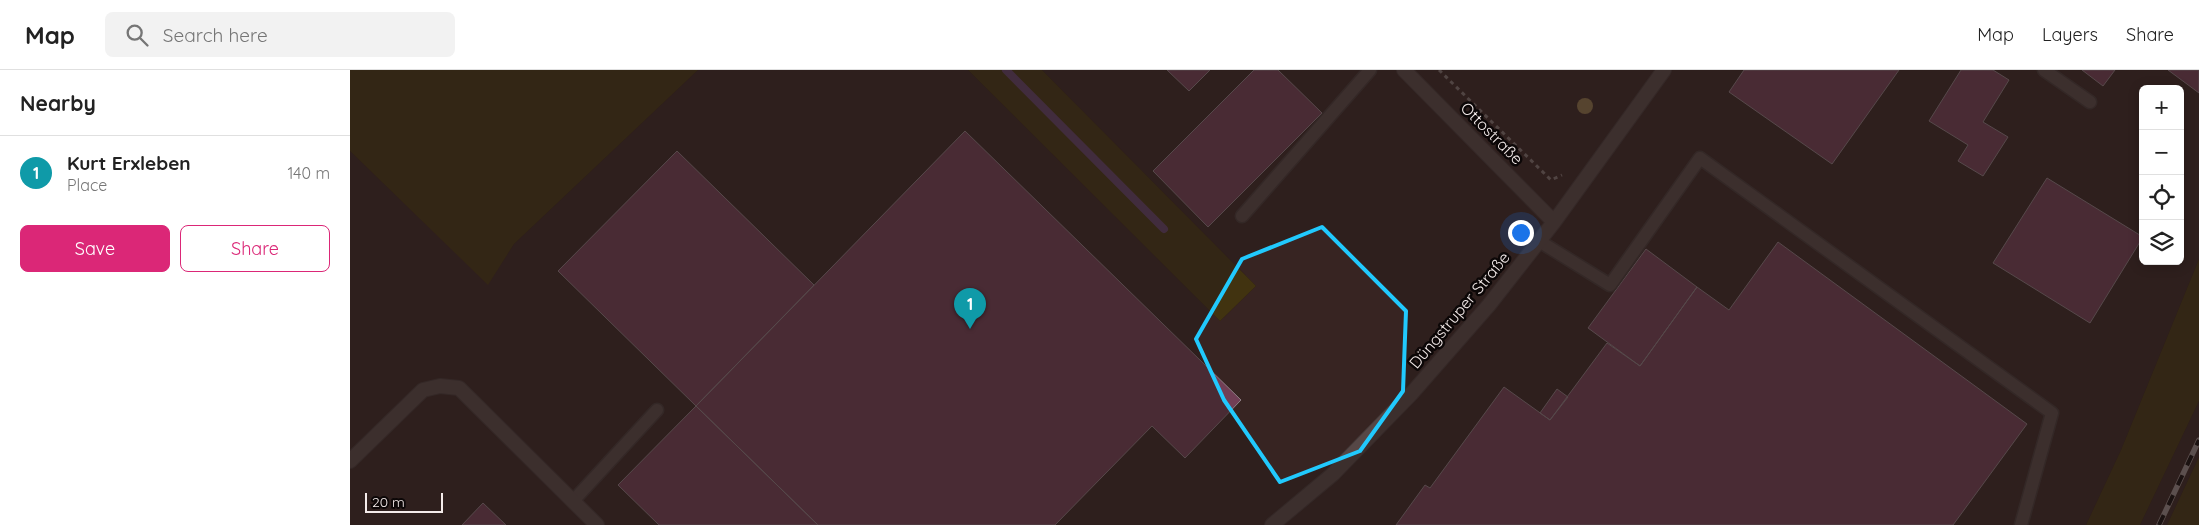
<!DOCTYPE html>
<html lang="en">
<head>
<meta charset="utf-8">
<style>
	body { margin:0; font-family:Quicksand,sans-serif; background:#f2f2f2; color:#222 }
	.controls { position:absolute; right:15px; top:15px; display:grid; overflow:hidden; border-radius:8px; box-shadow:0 2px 12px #0003 }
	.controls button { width:45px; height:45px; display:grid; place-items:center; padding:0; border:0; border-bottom:1px solid #e0e0e0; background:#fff; color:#222; font:25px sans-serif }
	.scale { position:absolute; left:15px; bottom:12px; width:78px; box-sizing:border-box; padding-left:5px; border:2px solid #f4ebea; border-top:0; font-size:14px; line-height:18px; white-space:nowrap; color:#f4ebea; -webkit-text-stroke:4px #0c0707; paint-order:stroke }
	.you { position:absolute; left:1170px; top:162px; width:18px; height:18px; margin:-12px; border:4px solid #fff; border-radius:50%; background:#1a73e8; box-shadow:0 0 0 8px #1a73e833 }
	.badge { display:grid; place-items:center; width:32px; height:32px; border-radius:50%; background:#db2777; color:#fff; font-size:16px; font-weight:700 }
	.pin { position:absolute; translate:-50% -41px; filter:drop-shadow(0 1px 2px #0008) }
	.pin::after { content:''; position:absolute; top:26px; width:18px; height:15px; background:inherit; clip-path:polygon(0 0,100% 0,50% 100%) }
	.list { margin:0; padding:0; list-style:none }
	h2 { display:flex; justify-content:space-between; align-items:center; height:65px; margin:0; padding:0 20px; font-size:21px }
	h2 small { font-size:16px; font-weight:400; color:#767676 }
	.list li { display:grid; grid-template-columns:32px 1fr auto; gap:15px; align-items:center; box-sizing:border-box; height:75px; padding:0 20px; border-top:1px solid #e0e0e0 }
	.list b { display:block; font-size:19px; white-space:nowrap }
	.list p { margin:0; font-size:16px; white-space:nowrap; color:#767676 }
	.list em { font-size:16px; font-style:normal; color:#767676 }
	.actions { display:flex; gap:10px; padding:15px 20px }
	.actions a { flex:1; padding:11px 0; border:1px solid #db2777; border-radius:8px; text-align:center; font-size:18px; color:#db2777 }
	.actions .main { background:#db2777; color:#fff }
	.icon { flex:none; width:28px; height:28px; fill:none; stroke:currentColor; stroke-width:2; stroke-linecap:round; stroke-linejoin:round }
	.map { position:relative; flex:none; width:1849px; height:455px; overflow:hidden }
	header { display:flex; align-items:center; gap:30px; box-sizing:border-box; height:70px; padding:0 25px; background:#fff; border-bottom:1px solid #e0e0e0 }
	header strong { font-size:24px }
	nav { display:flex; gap:28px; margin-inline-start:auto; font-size:18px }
	.search { width:350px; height:45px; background:#f2f2f2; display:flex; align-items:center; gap:12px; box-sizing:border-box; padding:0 18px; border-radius:8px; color:#767676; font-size:19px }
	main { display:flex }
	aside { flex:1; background:#fff }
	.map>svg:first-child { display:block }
	.built { fill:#372422; fill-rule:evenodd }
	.green { fill:#413310 }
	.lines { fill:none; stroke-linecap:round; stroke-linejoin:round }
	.stream { stroke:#614168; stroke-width:8 }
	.building { fill:#713f56; stroke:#8e7f85 }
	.service-casing { stroke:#423837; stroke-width:15 }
	.minor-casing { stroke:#423837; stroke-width:16 }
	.path { stroke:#807574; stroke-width:3; stroke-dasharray:4 4; stroke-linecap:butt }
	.service { stroke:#564746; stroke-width:12 }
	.minor { stroke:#564746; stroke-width:14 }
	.rail-casing { stroke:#9a8f8e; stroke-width:5.5 }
	.rail { stroke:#0c0707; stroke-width:4; stroke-dasharray:11; stroke-linecap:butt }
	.tree { fill:#8e7549 }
	.marked { fill:none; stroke:#21c9fd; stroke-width:4; stroke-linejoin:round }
	.labels { text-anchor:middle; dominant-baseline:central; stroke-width:5; stroke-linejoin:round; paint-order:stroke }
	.street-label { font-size:16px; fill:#f4ebea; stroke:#0c0707 }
</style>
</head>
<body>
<header>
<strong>Map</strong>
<div class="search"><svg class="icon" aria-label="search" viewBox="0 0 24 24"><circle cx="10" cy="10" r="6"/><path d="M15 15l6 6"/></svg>Search here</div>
<nav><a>Map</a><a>Layers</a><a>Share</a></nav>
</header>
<main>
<aside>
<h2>Nearby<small></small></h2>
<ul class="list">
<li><span class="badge" style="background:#0f9aa8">1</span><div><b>Kurt Erxleben</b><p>Place</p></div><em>140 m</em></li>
</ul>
<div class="actions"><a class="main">Save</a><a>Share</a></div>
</aside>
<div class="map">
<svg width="1849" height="455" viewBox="0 0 1849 455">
	<rect width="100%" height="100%" fill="#281b1a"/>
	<path class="built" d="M348,0H618L870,251L906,216L692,0H1849V189L1771,380L1736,455H0V81L138,214L164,174ZM1793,19H1830V191H1793Z
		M1849,331V387L1817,455H1790Z"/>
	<path class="green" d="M0,0H348L164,174L138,215L0,81Z
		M618,0H692L906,216L870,251Z
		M1849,189V331L1790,455H1736L1771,380Z
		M1849,387V455H1817Z"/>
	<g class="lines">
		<path class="stream" d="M656,0L814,159"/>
	</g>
	<path class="building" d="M817,0H860L839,21Z
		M904,0H928L972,43L858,157L803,101Z
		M1394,0H1549L1482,94L1379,22Z
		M1611,0H1643L1659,10L1633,52L1658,67L1633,106L1608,91L1618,75L1579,51Z
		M1732,0H1765L1753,16Z
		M1818,0H1849V23Z
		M615,61L891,330L835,388L802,356L705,455H468L346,336Z
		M327,81L464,215L346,336L208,201Z
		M1697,108L1793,167L1740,253L1643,193Z
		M1428,172L1677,354L1603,455H1046L1075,415L1080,418L1154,317L1200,350L1257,273L1290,296L1347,217L1379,240Z
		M1296,179L1347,217L1290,296L1238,258Z
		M1207,319L1218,327L1200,350L1190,343Z
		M346,336L468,455H309L268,415Z
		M133,433L156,455H112Z"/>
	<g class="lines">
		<g class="service-casing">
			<path id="service" d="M1694,0L1740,32
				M892,146L1020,0
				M1189,171L1260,215L1350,88L1702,343L1671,455
				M223,431L307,340"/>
		</g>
		<g class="minor-casing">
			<path id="minor" d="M1054,0L1204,152
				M0,391L73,320L90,316L109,318L247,455
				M922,455L983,404L1062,323L1139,235L1204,152L1314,0"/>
		</g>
		<path class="path" d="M1089,0L1201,110L1212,105"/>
		<use href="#service" class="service"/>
		<use href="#minor" class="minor"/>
		<g class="rail-casing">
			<path id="rail" d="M1809,455L1849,370"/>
		</g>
		<use href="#rail" class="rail"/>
	</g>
	<circle class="tree" cx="1235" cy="36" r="8"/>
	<path d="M0 0H1849V455H0ZM972,157L1056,241L1053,321L1010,381L930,412L874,330L846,269L892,189Z" fill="#281b1a" fill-opacity=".55" fill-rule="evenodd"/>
	<path class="marked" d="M972,157L1056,241L1053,321L1010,381L930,412L874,330L846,269L892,189Z"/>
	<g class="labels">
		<g class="street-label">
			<text transform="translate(1142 63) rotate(45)">Ottostraße</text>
			<text transform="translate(1109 240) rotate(-50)">Düngstruper Straße</text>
		</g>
	</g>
</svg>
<div class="controls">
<button>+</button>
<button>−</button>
<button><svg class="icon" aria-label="locate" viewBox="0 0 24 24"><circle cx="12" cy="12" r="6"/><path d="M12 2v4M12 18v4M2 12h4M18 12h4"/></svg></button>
<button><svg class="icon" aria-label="layers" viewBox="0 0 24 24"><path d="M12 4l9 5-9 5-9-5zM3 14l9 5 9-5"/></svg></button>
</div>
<div class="scale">20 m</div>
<div class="you"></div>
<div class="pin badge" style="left:620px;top:259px;background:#0f9aa8">1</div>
</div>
</main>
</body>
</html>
